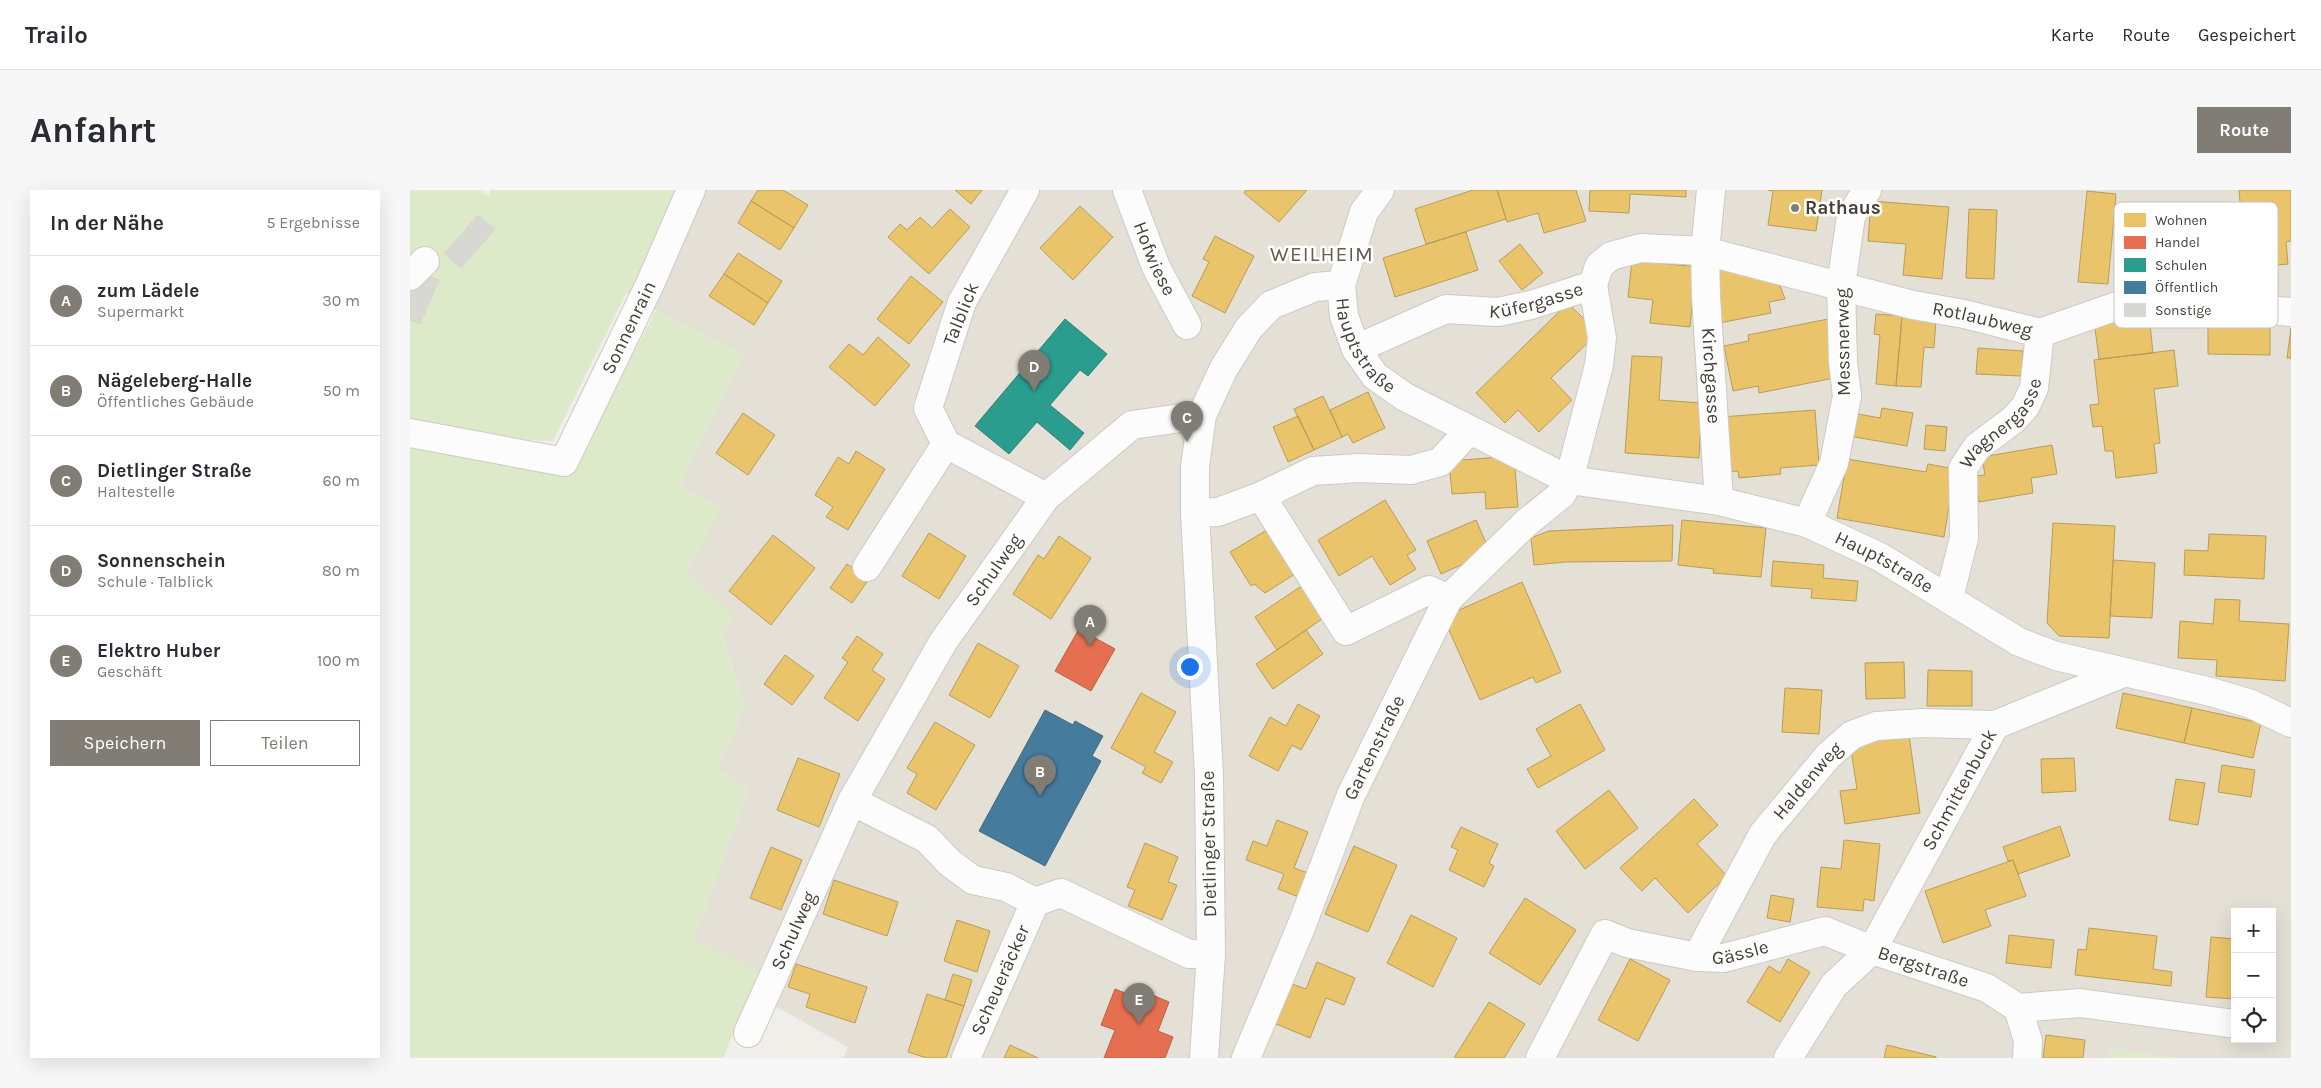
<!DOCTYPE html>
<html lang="de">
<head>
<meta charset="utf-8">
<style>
	body { margin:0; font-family:Karla,sans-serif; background:#f7f7f7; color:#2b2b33 }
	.controls { position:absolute; right:15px; bottom:15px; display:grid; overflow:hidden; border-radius:0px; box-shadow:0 5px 20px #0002 }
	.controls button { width:45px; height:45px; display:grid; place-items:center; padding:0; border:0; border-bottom:1px solid #e1e1e2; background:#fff; color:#2b2b33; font:25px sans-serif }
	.you { position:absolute; left:779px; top:476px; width:18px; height:18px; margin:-12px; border:4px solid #fff; border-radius:50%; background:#1a73e8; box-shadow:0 0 0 8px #1a73e833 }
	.badge { display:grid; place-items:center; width:32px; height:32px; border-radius:50%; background:#817c74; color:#fff; font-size:16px; font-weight:700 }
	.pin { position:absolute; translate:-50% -41px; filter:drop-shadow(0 1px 2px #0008) }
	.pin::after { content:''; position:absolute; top:26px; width:18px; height:15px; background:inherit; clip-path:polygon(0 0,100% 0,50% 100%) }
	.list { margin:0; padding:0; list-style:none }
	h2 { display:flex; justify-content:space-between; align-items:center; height:65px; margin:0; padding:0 20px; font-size:21px }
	h2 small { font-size:16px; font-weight:400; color:#7c7c81 }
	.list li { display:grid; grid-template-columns:32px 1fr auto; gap:15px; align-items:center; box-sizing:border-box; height:90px; padding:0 20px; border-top:1px solid #e1e1e2 }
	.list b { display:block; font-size:19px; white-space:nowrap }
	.list p { margin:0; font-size:16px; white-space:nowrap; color:#7c7c81 }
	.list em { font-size:16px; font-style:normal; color:#7c7c81 }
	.actions { display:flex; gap:10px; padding:15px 20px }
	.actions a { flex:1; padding:11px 0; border:1px solid #817c74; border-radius:0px; text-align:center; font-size:18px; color:#817c74 }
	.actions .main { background:#817c74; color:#fff }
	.icon { flex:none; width:28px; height:28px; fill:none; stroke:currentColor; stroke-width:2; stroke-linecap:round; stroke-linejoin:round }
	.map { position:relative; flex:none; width:1881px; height:868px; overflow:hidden; border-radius:0px }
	header { display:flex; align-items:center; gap:30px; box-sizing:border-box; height:70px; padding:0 25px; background:#fff; border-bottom:1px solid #e1e1e2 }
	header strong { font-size:24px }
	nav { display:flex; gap:28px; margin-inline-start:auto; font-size:18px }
	.intro { display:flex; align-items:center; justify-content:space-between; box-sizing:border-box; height:120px; padding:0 30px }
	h1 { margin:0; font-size:35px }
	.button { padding:12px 22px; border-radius:0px; background:#817c74; color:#fff; font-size:18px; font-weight:700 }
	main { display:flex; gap:30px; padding:0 30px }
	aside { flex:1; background:#fff; border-radius:0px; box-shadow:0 5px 20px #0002 }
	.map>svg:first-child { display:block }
	.residential { fill:#e4e0d6; fill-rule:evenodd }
	.green { fill:#ddeac9 }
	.homes { fill:#e9c46a; stroke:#b89c5a }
	.shops { fill:#e76f51; stroke:#b66149 }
	.schools { fill:#2a9d8f; stroke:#328174 }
	.public { fill:#457b9d; stroke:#45697e }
	.building { fill:#d9d7d1; stroke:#d8d5cf }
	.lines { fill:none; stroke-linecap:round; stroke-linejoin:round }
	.minor-casing { stroke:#cccac5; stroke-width:30 }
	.minor { stroke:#fdfcfc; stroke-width:28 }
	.poi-dot { fill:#817c74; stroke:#fff; stroke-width:2 }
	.labels { text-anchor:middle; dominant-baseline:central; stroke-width:5; stroke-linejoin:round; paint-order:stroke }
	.poi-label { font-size:19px; font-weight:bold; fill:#453f35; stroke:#fff; text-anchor:start }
	.street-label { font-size:19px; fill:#453f35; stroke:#fff }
	.quarter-label { font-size:21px; letter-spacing:1px; fill:#685d4c; stroke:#fff }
	.key { fill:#fff; stroke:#c7c5c2; stroke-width:1 }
	.key-label { font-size:14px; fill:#453f35 }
</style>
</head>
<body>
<header>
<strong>Trailo</strong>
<nav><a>Karte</a><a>Route</a><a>Gespeichert</a></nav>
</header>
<div class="intro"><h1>Anfahrt</h1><a class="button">Route</a></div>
<main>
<aside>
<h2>In der Nähe<small>5 Ergebnisse</small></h2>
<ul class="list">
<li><span class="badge">A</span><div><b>zum Lädele</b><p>Supermarkt</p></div><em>30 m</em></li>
<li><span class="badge">B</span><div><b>Nägeleberg-Halle</b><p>Öffentliches Gebäude</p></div><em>50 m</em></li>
<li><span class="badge">C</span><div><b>Dietlinger Straße</b><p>Haltestelle</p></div><em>60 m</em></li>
<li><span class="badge">D</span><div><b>Sonnenschein</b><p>Schule · Talblick</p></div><em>80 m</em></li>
<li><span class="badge">E</span><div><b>Elektro Huber</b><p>Geschäft</p></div><em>100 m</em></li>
</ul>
<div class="actions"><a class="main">Speichern</a><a>Teilen</a></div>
</aside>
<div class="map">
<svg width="1881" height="868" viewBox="0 0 1881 868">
	<rect width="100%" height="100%" fill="#f0eee9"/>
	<path class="residential" d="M264,0H1881V868H1768L1699,859L1697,868H433L438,857L340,802L350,783L284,750L338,600L308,578L335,516L311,441L325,428L275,384L311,319L270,296L333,164L225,110ZM1825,722H1862V849H1825Z"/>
	<path class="green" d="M0,0H70L78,6L81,0H264L225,110L216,103L143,251L118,250L0,229Z
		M246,120L334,164L270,296L311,319L276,384L326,428L311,442L335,516L308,578L338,600L284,750L351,783L340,802L313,868H0V255L160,287Z
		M1699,859L1768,868H1697Z"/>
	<path class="homes" d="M348,0H373L398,15L384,38L341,11Z
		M545,0H572L561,14Z
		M836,0H897L869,32L834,3Z
		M1063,0H1087L1096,29L1016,54L1005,19Z
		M1087,0H1166L1176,31L1134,43L1128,23L1097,32Z
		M1180,0H1276V7L1220,4L1219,23L1179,21Z
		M1358,0H1412L1406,41L1358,35L1363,1Z
		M1829,0H1881V51L1876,52L1878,74L1767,84L1764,41L1832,35Z
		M1677,1L1706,4L1698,94L1668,92Z
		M341,11L384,38L370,60L328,33Z
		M1461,11L1539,17L1532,89L1493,85L1496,54L1458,51Z
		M670,16L703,47L663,90L630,58Z
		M540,19L560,37L519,84L478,47L490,34L497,40L510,27L522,38Z
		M1559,19L1587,20L1584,89L1556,88Z
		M1056,42L1068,80L985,107L973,68Z
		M805,46L844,66L815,123L782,106L799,72L793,69Z
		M1110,54L1133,83L1112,100L1089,71Z
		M328,63L372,91L358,113L314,84Z
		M1222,70L1286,77L1280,137L1240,133L1243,110L1218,107Z
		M1307,76L1369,93L1375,109L1359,112L1361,123L1309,133Z
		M314,84L358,113L344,135L299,106Z
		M501,86L533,112L499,154L467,129Z
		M1158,113L1188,143L1141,188L1162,210L1129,242L1108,220L1095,233L1066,203Z
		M1466,124L1492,126L1486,196L1466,194L1470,145L1464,144Z
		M1739,124L1743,163L1689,169L1684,131Z
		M1492,126L1526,128L1524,158L1514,157L1511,197L1486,196Z
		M1798,126H1860V165L1798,164Z
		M1418,129L1429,187L1349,203L1348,196L1323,201L1314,156L1339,151L1338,145Z
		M1881,138V168H1877Z
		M468,147L500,175L465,216L419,177L439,154L453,165Z
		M1568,158L1613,161L1611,186L1566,184Z
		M1764,160L1768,196L1744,199L1750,253L1744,254L1747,283L1706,288L1703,261H1695L1692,236L1683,237L1680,215L1689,214L1684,170Z
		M1222,166L1252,167L1249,210L1292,213L1289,268L1215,263Z
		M958,202L975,238L943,253L938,244L932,247L920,220Z
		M913,206L932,247L904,260L884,219Z
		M1472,218L1503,223L1497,256L1439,246L1443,223L1470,228Z
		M1405,220L1409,275L1370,278L1371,284L1329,288L1328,281L1316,282L1311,227Z
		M333,223L365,245L338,285L306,263Z
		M888,226L904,260L878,272L863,237Z
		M1516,235L1537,237L1535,261L1514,259Z
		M1642,255L1647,284L1621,288L1623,303L1569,312L1565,286L1575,285L1572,267Z
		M446,261L475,279L438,340L416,327L423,317L405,305L428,267L439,274Z
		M1104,266L1108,317L1076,319L1075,302L1042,304L1039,271Z
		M1437,269L1516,282L1518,274L1545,279L1534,347L1427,328Z
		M975,310L1006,360L997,365L1006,379L980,395L962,366L929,386L908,350Z
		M1066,330L1080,362L1031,384L1017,351Z
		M1272,330L1356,338L1351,387L1303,383L1304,379L1268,375Z
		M1643,333L1705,336L1699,448L1649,446L1637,433Z
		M1263,335L1262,371L1155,372L1124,375L1121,348L1139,341Z
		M862,337L885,384L855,403L844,394L841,396L820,362Z
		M519,343L556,366L529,409L492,386Z
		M1799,344L1856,346L1854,389L1774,385L1775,360L1798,361Z
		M363,345L405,378L361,435L319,401Z
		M649,346L681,368L641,429L603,404L628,365L634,369Z
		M1703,370L1745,373L1742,428L1700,426Z
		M1363,371L1414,375L1413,388L1448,391L1446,411L1401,408L1402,399L1361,396Z
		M437,374L459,389L442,413L420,398Z
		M1112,392L1151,482L1126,493L1123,487L1070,510L1038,438L1049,420Z
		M893,395L915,427L867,460L845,427Z
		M1805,409L1830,410L1829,431L1879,434L1875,491L1806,486L1807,470L1768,468L1770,431L1803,434Z
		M896,440L913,464L863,499L846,474Z
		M447,446L473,464L462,480L475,489L448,531L414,508L438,472L432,468Z
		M568,453L609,476L580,528L539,505Z
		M375,465L404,486L382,515L354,494Z
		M1494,472L1495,508L1456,509L1455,473Z
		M1518,480L1562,481V516H1517Z
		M1375,498L1412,500L1409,544L1372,542Z
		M731,503L766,522L744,562L763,572L751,593L732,583L736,577L701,558Z
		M1713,503L1782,518L1774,553L1706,538Z
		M888,514L910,526L891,560L882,555L868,581L839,566L860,527L876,536Z
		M1170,514L1195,560L1128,598L1117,579L1141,566L1126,539Z
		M1782,518L1851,533L1843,568L1774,553Z
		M525,532L565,555L526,620L497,603L507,584L497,578Z
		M1499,545L1510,623L1435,634L1430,601L1447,599L1440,553Z
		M388,568L430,584L409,637L367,620Z
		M1664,568L1666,601L1632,603L1631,569Z
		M1812,575L1845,580L1841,607L1808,602Z
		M1766,589L1795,593L1788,635L1759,630Z
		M1199,600L1228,638L1175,679L1146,641Z
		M1284,609L1308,635L1287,654L1317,686L1278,723L1245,688L1232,701L1210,678Z
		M867,630L898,642L884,678L898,683L889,707L868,699L874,684L836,670L843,651L857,656Z
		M1650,636L1660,666L1608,684L1603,670L1598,671L1593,657Z
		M1051,637L1088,654L1079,673L1084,676L1074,697L1039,680L1048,660L1041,657Z
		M1434,650L1470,654L1464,711L1454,709L1453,721L1407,717L1411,677L1431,679Z
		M735,653L768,667L758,692L767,695L752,730L718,716L725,700L717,697Z
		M944,656L987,675L958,742L915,724Z
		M361,657L392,670L371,720L340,708Z
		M1603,670L1616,706L1575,720L1581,736L1533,753L1515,701Z
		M424,690L488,712L477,746L413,724Z
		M1361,705L1384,709L1380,732L1357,728Z
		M1115,708L1166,740L1130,795L1079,763Z
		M1001,725L1047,748L1023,797L977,773Z
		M547,730L580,741L567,782L534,771Z
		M1679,738L1747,746L1743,779L1762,782L1761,796L1665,785L1668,759L1676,760Z
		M1599,745L1644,750L1641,778L1596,773Z
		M1801,747L1825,749V817L1824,809L1796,807Z
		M1220,769L1260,790L1228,851L1188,830Z
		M1378,769L1400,782L1370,832L1337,812L1359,776L1370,783Z
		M907,772L945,788L934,815L916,808L900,848L866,834L882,794L896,799Z
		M386,774L457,797L445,833L396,817L400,804L378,797Z
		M543,784L562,790L554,816L535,810Z
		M517,804L554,816L536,868H517L498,862Z
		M1079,812L1115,834L1094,868H1044Z
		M1636,845L1675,850L1673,868H1633Z
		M600,855L628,868H594Z
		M1477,855L1526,867V868H1474Z"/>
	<path class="shops" d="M669,439L705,459L681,501L645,481Z
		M723,797L759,812L748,841L763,847L755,868H694L705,840L691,835L705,799L720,805Z"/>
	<path class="schools" d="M655,129L697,164L678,186L670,180L640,215L674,243L660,260L627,232L599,264L565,236Z"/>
	<path class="public" d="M635,520L663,535L665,531L693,546L682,566L691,571L635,676L569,641Z"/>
	<path class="building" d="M68,25L85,39L51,78L34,64Z
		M9,81L29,90L10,134L0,130V102Z"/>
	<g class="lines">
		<g class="minor-casing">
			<g id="minor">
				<path d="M615,0L552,112L518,218L536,254L636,307"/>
				<path id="s1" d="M717,0L746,77L777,135"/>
				<path id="s2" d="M970,0L954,22L931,95L934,126L946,159L965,186L995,207L1159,290L1309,311L1397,333L1470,367L1609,452L1646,466L1801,502L1841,514L1881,533"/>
				<path id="s3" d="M1301,0L1295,61L1296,107L1309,311"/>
				<path d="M0,86L15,71"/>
				<path id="s4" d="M946,159L1036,119L1088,122L1121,115L1183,95L1189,76L1201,66L1231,58L1295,61L1503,115L1554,124L1630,143L1724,110L1881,122"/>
				<path d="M792,225L722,235L636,307L533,452L442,611L517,649L540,673L563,690L596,697L625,712L651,703L779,764H801"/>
				<path id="s5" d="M0,243L154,272L240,94L281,0"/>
				<path d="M851,306L936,441L1019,400L1038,409"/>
				<path d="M785,323L808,322L851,306L903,281L949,278L1001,280L1030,272L1059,241"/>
				<path d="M1397,333L1424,273L1437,206L1433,172L1431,96L1441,26L1457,0"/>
				<path d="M457,377L536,254"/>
				<path id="s6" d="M1539,408L1554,348L1553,278L1567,257L1603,230L1615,217L1624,198L1630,143"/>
				<path id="s7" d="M1287,767L1353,644L1418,566L1442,545L1466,536L1512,533L1585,535"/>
				<path d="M1608,818L1670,813L1825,834"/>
				<path id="s8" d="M338,843L442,611"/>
				<path id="s9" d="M556,868L625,712"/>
				<path d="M794,868L801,764L799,585L785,323V277L792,225L814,178L839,138L861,115L905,97L931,95"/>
				<path id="s10" d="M836,868L891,737L941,605L1038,409L1116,333L1152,304L1159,290L1189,175L1192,148L1183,95"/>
				<path id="s11" d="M1130,868L1195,744L1217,753L1287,767L1314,768L1415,741L1462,760L1585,535L1713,483"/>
				<path id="s12" d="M1378,868L1424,795L1462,760L1577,798L1608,818L1618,851L1617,868"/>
			</g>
		</g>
		<use href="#minor" class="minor"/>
	</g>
	<circle class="poi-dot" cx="1385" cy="18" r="5"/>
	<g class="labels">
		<g class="poi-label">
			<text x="1395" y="18">Rathaus</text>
		</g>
		<g class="street-label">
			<text stroke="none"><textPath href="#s1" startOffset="74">Hofwiese</textPath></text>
			<text stroke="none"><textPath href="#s4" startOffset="190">Küfergasse</textPath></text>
			<text transform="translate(551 124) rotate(-68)">Talblick</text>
			<text stroke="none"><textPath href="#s4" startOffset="666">Rotlaubweg</textPath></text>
			<text stroke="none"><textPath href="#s5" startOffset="306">Sonnenrain</textPath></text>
			<text stroke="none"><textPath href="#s2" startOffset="171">Hauptstraße</textPath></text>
			<text transform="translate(1433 152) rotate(-91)">Messnerweg</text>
			<text stroke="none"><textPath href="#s3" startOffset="186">Kirchgasse</textPath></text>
			<text stroke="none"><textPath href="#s6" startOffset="192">Wagnergasse</textPath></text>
			<text stroke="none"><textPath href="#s2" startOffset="752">Hauptstraße</textPath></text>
			<text transform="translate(584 380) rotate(-55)">Schulweg</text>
			<text stroke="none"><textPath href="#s10" startOffset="336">Gartenstraße</textPath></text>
			<text stroke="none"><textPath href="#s7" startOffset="209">Haldenweg</textPath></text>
			<text stroke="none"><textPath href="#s11" startOffset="600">Schmittenbuck</textPath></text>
			<text transform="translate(799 654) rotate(-91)">Dietlinger Straße</text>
			<text stroke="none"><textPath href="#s8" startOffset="112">Schulweg</textPath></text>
			<text stroke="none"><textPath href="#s11" startOffset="279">Gässle</textPath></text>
			<text stroke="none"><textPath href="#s12" startOffset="192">Bergstraße</textPath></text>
			<text stroke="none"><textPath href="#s9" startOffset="85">Scheueräcker</textPath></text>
		</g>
		<g class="quarter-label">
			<text x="912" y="64">WEILHEIM</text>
		</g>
	</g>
	<rect x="1704" y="12" width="164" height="126" rx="8" class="key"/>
	<rect x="1714" y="23" width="22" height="14" fill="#e9c46a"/>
	<rect x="1714" y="46" width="22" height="13" fill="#e76f51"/>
	<rect x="1714" y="68" width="22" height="14" fill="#2a9d8f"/>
	<rect x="1714" y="91" width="22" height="13" fill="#457b9d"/>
	<rect x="1714" y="113" width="22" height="14" fill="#d9d7d1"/>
	<g class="key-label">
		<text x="1745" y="35">Wohnen</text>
		<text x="1745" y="57">Handel</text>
		<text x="1745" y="80">Schulen</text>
		<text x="1745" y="102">Öffentlich</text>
		<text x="1745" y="125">Sonstige</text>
	</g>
</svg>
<div class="controls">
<button>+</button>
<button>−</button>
<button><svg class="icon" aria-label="locate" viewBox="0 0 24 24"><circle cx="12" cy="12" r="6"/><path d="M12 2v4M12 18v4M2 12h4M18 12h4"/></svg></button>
</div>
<div class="you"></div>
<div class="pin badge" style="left:680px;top:456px">A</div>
<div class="pin badge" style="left:630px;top:606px">B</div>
<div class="pin badge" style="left:777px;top:252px">C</div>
<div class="pin badge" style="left:624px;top:201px">D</div>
<div class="pin badge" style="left:729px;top:834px">E</div>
</div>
</main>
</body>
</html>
